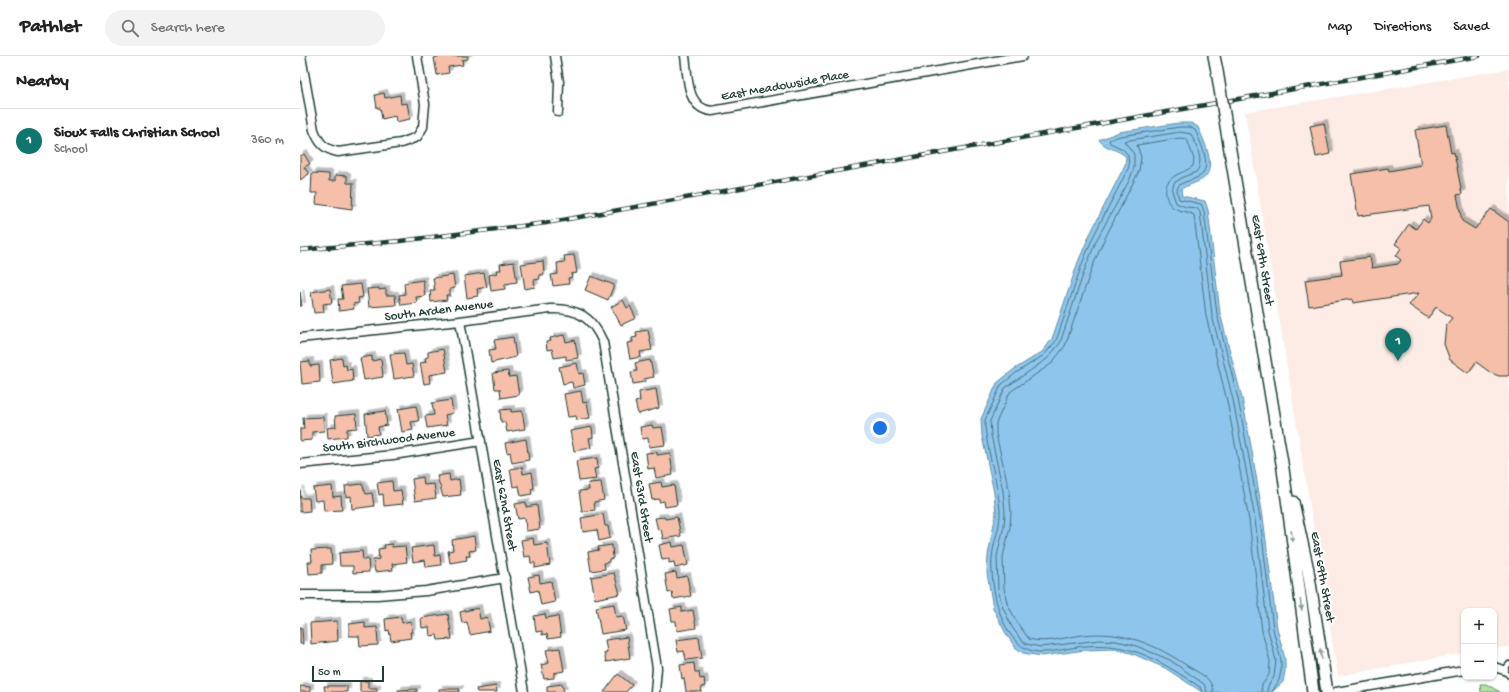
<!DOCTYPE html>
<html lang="en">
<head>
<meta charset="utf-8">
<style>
	body { margin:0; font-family:"Gochi Hand",sans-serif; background:#f2f2f2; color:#222 }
	.controls { position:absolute; right:12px; bottom:12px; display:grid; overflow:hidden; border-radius:8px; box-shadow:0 1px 3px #0004 }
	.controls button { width:36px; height:36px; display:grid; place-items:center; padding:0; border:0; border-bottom:1px solid #e0e0e0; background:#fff; color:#222; font:20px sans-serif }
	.scale { position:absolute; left:12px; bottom:10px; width:72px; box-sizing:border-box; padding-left:4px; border:2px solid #1f3d34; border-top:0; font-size:11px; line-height:14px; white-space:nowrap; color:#1f3d34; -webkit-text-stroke:3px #fff; paint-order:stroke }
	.you { position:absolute; left:580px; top:372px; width:14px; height:14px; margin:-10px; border:3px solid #fff; border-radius:50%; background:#1a73e8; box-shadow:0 0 0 6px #1a73e833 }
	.badge { display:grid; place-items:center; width:26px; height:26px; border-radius:50%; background:#0f766e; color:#fff; font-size:13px; font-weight:700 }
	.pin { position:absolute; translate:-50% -33px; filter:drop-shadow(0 1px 2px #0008) }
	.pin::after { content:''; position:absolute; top:21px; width:14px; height:12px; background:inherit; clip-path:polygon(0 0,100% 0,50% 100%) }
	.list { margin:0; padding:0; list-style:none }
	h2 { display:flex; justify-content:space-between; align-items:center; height:52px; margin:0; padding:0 16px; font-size:17px }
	h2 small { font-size:13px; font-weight:400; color:#767676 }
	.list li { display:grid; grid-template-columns:26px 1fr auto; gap:12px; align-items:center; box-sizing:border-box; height:64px; padding:0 16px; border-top:1px solid #e0e0e0 }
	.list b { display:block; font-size:15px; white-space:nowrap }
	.list p { margin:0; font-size:13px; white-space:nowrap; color:#767676 }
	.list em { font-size:13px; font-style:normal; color:#767676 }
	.icon { flex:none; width:22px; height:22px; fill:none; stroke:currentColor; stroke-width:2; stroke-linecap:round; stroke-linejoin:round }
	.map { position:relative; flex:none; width:1209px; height:636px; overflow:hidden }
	header { display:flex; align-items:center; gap:24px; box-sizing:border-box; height:56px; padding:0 20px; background:#fff; border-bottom:1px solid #e0e0e0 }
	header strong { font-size:19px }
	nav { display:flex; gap:22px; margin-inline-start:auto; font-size:14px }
	.search { width:280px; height:36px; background:#f2f2f2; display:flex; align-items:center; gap:10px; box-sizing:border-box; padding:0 14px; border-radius:22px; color:#767676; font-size:15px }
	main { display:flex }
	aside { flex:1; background:#fff }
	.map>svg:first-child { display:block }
	.built { fill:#fcece5 }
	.green { fill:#b3e2a1; stroke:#69906a }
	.water { fill:#8dc5ec; stroke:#618fa2 }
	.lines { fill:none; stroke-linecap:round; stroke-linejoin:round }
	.shore { stroke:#4b737e; stroke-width:1 }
	.building { fill:#f5bfa9; stroke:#1f3d34; filter:url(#shadow) }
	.lane-casing { stroke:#1f3d34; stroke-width:7 }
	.street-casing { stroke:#1f3d34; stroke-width:11 }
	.secondary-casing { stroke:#1f3d34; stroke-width:14 }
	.lane { stroke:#fff; stroke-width:4 }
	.street { stroke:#fff; stroke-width:8 }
	.secondary { stroke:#fff; stroke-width:11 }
	.rail-casing { stroke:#1f3d34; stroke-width:4.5 }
	.rail { stroke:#fff; stroke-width:3; stroke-dasharray:9; stroke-linecap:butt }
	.secondary-bridge-casing { stroke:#1f3d34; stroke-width:14; stroke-linecap:butt }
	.secondary-bridge { stroke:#fff; stroke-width:11 }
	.oneway { fill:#8f9e9a }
	.labels { text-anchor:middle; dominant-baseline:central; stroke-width:4; stroke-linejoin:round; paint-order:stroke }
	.street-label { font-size:13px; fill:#1f3d34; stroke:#fff }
</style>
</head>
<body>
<header>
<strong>Pathlet</strong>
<div class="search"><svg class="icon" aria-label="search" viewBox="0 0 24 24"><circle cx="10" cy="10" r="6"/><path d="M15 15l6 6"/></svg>Search here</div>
<nav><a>Map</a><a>Directions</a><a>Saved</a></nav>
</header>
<main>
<aside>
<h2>Nearby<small></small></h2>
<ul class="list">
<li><span class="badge">1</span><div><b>Sioux Falls Christian School</b><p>School</p></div><em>360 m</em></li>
</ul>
</aside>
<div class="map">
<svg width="1209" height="636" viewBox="0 0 1209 636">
	<defs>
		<filter id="shadow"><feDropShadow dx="3.5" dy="-3.5" stdDeviation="0" flood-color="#0004"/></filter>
	</defs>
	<rect width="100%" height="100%" fill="#fff"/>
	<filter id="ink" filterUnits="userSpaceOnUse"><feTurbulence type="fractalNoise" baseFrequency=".025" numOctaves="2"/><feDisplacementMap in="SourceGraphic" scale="8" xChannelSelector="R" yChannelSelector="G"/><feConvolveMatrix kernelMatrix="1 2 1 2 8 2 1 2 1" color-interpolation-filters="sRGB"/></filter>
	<g filter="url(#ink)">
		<path class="built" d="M1209,13V591L1194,592V555H1164V597L1038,620L945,56Z"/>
		<path class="green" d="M1180,628H1186L1200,636H1181Z"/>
		<path class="water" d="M879,67H891L898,71C904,85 919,114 901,124C894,128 887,129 881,133L882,140L905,145L908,154L920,257L942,342L951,390L963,461L977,572L985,603V615L983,626L972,636H902L865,612L831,597L814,593L785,594L742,600L723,597L715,591L705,576L693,552L687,517L688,499L696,457L694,437L682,380L681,363L697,327L713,314L742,296L752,283L778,206L789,180L825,109L826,101C819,93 805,93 799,84L819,76Z"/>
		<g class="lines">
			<path class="shore" d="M902,636L900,631C863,607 833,586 786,590C771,591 757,596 742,596C702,597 690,532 692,502C693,486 701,471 700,454C698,426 688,399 685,371V364L701,329L716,317L744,299L756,285L782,208L793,181L829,111L828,99L823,93L810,87L809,84L820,80L880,71H890L895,74C900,85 913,111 900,120C894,124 885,125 879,129L877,134L879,143L901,148L904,155L917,258L938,343L947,391L960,462L973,573L981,604V615L979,624L972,636
				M907,636L904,628L870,604L834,589L816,585L800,584L741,591L726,588L721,584L712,571L702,549L698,533L697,500L704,470L705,456L703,435L691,379L690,365L705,332L747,303L760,287L786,210L797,183L829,125L834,112V98L824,85L880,76L891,78C896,89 905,106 896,116L883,121L874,127L872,135L876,147L886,151L897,152L900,156L912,259L933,344L942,392L955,463L968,574L976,604L974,621L968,630L967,636
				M913,636C913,622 899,617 889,611C857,589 823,574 783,579C765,581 747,588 729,583L718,568L707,547L704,532L703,501L710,471L711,456L709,434L696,378V367L710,336L751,308L765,290L792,212L803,186L839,115L841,101L837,89L880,82L887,83L894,103L893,110C882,119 863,119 866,139C867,144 869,149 874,152C880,156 889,155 894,159L906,260L927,345L936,393L949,464L962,575L970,605L969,619L962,629L961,636"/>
		</g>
		<path class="building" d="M140,0H168V3L162,4L163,9L148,11L149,17L137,19L134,2Z
			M84,37L85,42L100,39L101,48L107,47L110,63L96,66L95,60L82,63L80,52H77L75,39Z
			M1024,67L1030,98L1016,101L1010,70Z
			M1146,69L1151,97L1154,96L1162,138L1157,139L1162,165L1175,173L1191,153L1209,166V319L1207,320H1199L1191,317L1176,306L1168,317L1150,304L1144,288L1146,269L1152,262L1136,251L1128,262L1109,249L1119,237L1053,247L1052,243L1009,250L1005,224L1042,219L1040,205L1070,201L1072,212L1098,208L1101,204L1096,200L1101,192L1095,188L1109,168L1116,173L1123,163L1128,167L1131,163L1129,150L1058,160L1051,118L1088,112L1089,115L1121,109L1115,74Z
			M4,98L10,108L4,111L9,118L0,124V100Z
			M12,117L29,118V125H35V119L47,120V127H53L52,153L16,148L17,137H11Z
			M274,199L277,217L271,218L272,221L268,222L269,228L253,230L251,219L258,218L257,207L265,206L264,200Z
			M243,205L244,218L239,219L240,223L234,224L235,231L225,233L221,208Z
			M214,206L217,226L205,228V233L191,235L189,219L197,217L196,214H201L200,208Z
			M184,217L187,231L177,233L178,240L167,242L164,220Z
			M153,219L155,232L150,233V239H146L147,244L131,246L130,234H135L133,222Z
			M291,220L314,229L308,244L285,234Z
			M123,224L125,240L116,241L117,247L101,249L99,239L105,238L104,227Z
			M61,228L63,241L58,242L59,247L53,248L54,253L39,255L38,243H43L41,230Z
			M79,232V234L86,233V239H95L96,249L69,251L67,233Z
			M30,233L32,247L23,248L24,256L14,257L11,236Z
			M0,236L2,250H0Z
			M323,244L327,252L330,250L336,262L321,269L311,251Z
			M348,274L352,294L340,296L341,301L330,303L327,287L333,286L332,282L337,281L336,276Z
			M264,279L266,286L275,284L278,302L266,304V300L254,302L252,293L247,294L246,286L251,285L250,282Z
			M213,281L216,301L191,307L189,294L196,293L194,284Z
			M143,293L147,316L129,319L130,327L124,328L120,307L126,306L125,302L128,301V296Z
			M104,297L106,309L112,308L114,320L94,323L90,298Z
			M72,300V305L81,303L83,321L64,324L60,302Z
			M42,302L43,310L46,309L47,314L52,313L53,325L33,328L30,304Z
			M350,304L354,321L344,323L345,326L333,328L331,316L337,315L335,307Z
			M10,305V310L19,309L20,326L2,328L0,306Z
			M277,307L279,318L283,317L285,329L273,332L272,326L263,328L259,311Z
			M208,315L209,321L216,320L219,339L201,342L200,333H195L193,317Z
			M356,333L359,352L338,358L335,346L340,345L339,336Z
			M281,335L283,347L287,346L290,362L277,364L276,360L268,361L264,338Z
			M151,344L153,357L145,359L147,369L127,372L125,360L134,359L132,347Z
			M116,350L119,365L111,366L113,374L102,376L98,353Z
			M211,353V356L222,355L225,373L207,376L205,366H201L200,354Z
			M85,355L87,369L78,371L79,378L67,380L65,358Z
			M56,358L57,372L47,373V381L28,383L27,372L36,371L35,360Z
			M23,361L24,375L12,376V384L0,385V373H4L3,362Z
			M352,369L353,372L362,371L365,389L349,391L348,382L342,383L340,371Z
			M292,371L293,381L289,382L291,392L274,395L270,375Z
			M226,383L229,404L212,407L210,396L207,397L205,387Z
			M357,396V399L370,397L373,419L356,422L354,412L348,413L346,397Z
			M297,402L298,412L294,413L296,423L279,425L276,405Z
			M222,411L223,418L232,416L234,432L231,433L232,438L221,440L219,430L213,431L210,413Z
			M149,418L150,425L159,423L161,439L143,441L137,420Z
			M123,421L124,429L134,428L136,442L115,445L112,423Z
			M92,425L93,435L101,434L103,448L84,450L83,438L79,439L77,427Z
			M301,426L304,444L294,446L295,454L282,456L279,435L289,434L288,427Z
			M361,426L362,431L374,429L377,449L365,451L364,445L359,446V443L352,444L349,428Z
			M62,428L66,438L72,437L74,450L52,453L51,440L46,441L45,430Z
			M32,430L33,441L41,440L42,454L24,455L23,444L15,445L13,432Z
			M0,433L1,442H9L10,455L0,456Z
			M226,446V451L237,449L240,473L226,475L225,462L218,463L215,448Z
			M303,458L305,470H308L310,482L299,485L297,474L283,476L281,462Z
			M364,461L365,463L377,461L381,480L363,483L361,473L358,474L355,462Z
			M174,480L176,494L169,495L170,500H166L167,504L150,507L148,495L153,494L152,484Z
			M233,482L234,489L247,487L250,509L235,512V507H231L230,500L224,501L221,484Z
			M372,486L373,491L384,489L388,509L375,512L374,506L369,507V503L362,504L359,489Z
			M92,488V491L105,490L107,506L92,508L93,514L75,516L73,504L79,503L78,493L85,492L84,489Z
			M134,489L135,500L140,499L141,509L126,511L125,504L113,506L111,492Z
			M312,489L313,502L309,503V506L304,507L305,513L291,515L288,496L299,494L298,491Z
			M31,493L32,508L22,509V517L9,518L8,506H12L11,494Z
			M62,495L63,504L68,503L69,516L53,517V510H40L39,497Z
			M376,516L377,522L387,520L391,540L373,543L372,536L368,537L365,518Z
			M314,517L320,538L295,543L291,521Z
			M239,519L240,527L251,525L255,546L241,549L238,534L231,536L228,521Z
			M314,548L316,561L323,560L326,574L301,578L296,551Z
			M382,551V556L393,554L396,572L377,575L376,565H372L370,553Z
			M178,552L180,563L187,561L190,575L170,579L167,566L162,567L160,556Z
			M148,558L152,583L138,584L137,579L130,580L129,571L122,572L121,562Z
			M245,558L246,562L258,560L261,581L248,583L247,578L242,579V575L236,576L234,560Z
			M101,561L102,567L111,565L112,576H110L111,582L91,585L89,574L86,575L85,563Z
			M37,565L38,585L11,588L10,567Z
			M65,566V572L77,571L78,589L60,590L59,580H49V568Z
			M0,571H2L3,588H0Z
			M327,581L330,602L306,606L304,597L307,596L305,584Z
			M399,581L402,602L386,604L384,595L378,596L376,584Z
			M260,592L264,615L254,617V622L244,623L241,609L249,607L246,594Z
			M394,607L395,616H399L400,623L404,622L405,630L401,631L402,636H386L384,622L382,623L380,609Z
			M318,618L332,629L326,636H304Z
			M60,625H68V632H77V636H60Z
			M262,628L264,636H247V630Z
			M0,630L10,631V636H0Z
			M24,630H47V636H25Z
			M196,630L197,636H177L176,633Z
			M117,633V636H98V634Z
			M139,633H160L159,636H139Z"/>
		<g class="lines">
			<g class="lane-casing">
				<path id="lane" d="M1209,608L1204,614L1209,620"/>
			</g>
			<g class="street-casing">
				<path id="street" d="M1,0L14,74C19,87 24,93 38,96L101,87L117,81L123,71L125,48L117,0
					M255,0L259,26L258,56
					M385,0C388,20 386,53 412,55L723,0
					M160,265L224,636
					M0,282L160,265L250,253C278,252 292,261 303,286L357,612L355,636
					M0,408L93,399L181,385
					M0,539H77L126,535L205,522
					M1194,611L1204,614
					M1036,636L1164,614"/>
			</g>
			<g class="secondary-casing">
				<path id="secondary" d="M914,0L917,15
					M927,76L983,413L1013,636
					M993,446L1008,514L1027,636"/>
			</g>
			<use href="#lane" class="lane"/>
			<use href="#street" class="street"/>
			<use href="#secondary" class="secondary"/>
			<g class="rail-casing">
				<path id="rail" d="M0,194L100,185L246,167L1179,0"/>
			</g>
			<use href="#rail" class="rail"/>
			<g class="secondary-bridge-casing">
				<path id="secondary-bridge" d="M917,15L927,76"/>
			</g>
			<use href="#secondary-bridge" class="secondary-bridge"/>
		</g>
		<defs><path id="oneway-solid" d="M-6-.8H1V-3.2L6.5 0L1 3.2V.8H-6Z"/></defs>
		<g class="oneway">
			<use href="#oneway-solid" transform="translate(992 480) rotate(82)"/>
			<use href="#oneway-solid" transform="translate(1001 549) rotate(82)"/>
			<use href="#oneway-solid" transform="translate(1021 598) rotate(-99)"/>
		</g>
	</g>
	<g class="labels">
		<g class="street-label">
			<text transform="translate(485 30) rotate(-10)">East Meadowside Place</text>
			<text transform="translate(962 204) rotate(81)">East 69th Street</text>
			<text transform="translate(139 255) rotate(-7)">South Arden Avenue</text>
			<text transform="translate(89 385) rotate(-7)">South Birchwood Avenue</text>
			<text transform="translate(341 441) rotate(81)">East 63rd Street</text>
			<text transform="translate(204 449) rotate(80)">East 62nd Street</text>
			<text transform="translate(1022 521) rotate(80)">East 69th Street</text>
		</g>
	</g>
</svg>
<div class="controls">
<button>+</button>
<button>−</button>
</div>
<div class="scale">50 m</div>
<div class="you"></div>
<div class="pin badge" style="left:1098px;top:305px">1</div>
</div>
</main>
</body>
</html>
